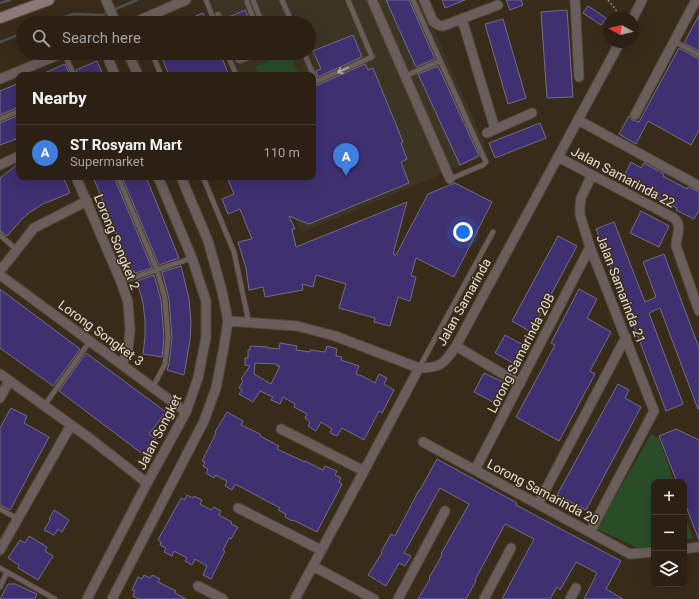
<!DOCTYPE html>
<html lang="en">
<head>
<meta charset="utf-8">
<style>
	body { margin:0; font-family:Roboto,sans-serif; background:#33281c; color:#f1f3f6 }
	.controls { position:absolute; right:12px; bottom:12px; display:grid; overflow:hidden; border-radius:8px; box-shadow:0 4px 16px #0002 }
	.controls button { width:36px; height:36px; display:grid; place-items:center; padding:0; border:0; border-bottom:1px solid #473e33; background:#2b2013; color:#f1f3f6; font:20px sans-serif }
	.compass { position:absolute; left:603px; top:12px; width:36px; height:36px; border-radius:50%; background:#2b2013; box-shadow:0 4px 16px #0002; rotate:278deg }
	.you { position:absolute; left:463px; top:232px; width:14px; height:14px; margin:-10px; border:3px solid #fff; border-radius:50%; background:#1a73e8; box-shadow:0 0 0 6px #1a73e833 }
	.badge { display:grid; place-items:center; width:26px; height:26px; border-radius:50%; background:#aeaefa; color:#fff; font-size:13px; font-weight:700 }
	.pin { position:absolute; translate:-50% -33px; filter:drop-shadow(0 1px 2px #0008) }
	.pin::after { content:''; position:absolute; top:21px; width:14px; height:12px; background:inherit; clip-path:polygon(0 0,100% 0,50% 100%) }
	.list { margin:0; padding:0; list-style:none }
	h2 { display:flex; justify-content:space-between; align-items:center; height:52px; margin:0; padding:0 16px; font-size:17px }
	h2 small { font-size:13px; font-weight:400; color:#a6a3a0 }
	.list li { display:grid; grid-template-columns:26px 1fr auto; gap:12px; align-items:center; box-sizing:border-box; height:56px; padding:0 16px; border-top:1px solid #473e33 }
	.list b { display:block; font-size:15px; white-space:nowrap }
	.list p { margin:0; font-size:13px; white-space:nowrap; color:#a6a3a0 }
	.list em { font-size:13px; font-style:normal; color:#a6a3a0 }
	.icon { flex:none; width:22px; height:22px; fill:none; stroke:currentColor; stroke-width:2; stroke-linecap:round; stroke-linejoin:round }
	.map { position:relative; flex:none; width:699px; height:599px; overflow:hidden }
	.search { position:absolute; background:#2b2013; box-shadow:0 4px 16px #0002; left:16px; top:16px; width:300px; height:44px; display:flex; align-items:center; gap:10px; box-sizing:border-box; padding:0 14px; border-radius:22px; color:#a6a3a0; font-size:15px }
	.panel { position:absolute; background:#2b2013; box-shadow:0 4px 16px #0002; left:16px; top:72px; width:300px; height:108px; border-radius:8px }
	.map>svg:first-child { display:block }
	.commercial { fill:#3c3524 }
	.green { fill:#2a4d28 }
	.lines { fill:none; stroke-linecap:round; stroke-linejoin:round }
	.stream { stroke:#4a5250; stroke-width:2.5 }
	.building { fill:#3f3072; stroke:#716f86; fill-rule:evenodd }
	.service-casing { stroke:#554837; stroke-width:6 }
	.minor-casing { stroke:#554837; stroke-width:11 }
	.secondary-casing { stroke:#554837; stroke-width:12 }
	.path { stroke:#978b7d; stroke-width:1.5; stroke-dasharray:2 2; stroke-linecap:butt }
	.service { stroke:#6a5e5c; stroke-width:4.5 }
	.minor { stroke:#6a5e5c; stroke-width:9 }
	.secondary { stroke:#8c7876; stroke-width:10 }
	.oneway { stroke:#b5aba3 }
	.labels { text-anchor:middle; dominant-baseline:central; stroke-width:3; stroke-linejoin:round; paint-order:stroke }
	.street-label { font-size:13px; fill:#e7ded2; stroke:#392b19 }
</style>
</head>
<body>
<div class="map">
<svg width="699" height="599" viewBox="0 0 699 599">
	<rect width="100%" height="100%" fill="#392b19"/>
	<path class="commercial" d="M211,0H421L489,154L301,233L277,177H313V75H235L226,53H309V23H213L205,3Z"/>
	<path class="green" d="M289,53H290L299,75H259L256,66Z
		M651,434L659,439L674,482H654V546L640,549L597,529Z
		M684,512L693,538L684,540Z"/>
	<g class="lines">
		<path class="stream" d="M0,3L10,0
			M113,10L137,0
			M48,23L73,14L103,15L109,12
			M0,42L23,33"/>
	</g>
	<path class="building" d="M386,0H409L435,59L416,67Z
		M442,0H465L445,8Z
		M506,0H521L523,5L510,10Z
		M588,6L606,18L601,25L583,13Z
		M245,10L250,23H226L224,19Z
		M567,10L573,97L547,98L541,12Z
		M203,13L207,23H193L191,18Z
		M699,15V51L684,43Z
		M503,19L526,98L508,104L485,24Z
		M353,35L362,57L318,77L316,71L321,69L313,51Z
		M679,48L699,59V130L691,145L648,121L636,144L619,134L629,116L632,120L636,121L639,122Z
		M160,53H220L229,75H169Z
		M97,61L103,75H78L76,70Z
		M65,64L70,75H40Z
		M365,64L368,70L373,68L403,142L401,143L407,159L401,162L409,183L309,224L289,216L295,229H292L296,247L407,202L393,254L396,255L428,194L455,183L492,202L454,277L416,258L411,276L416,277L410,301L398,297L390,326L374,322L375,318L339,308L346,284L316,275L313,287L302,284L303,290L265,297L263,287L249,290L246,268L238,242L252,239L240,209L228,214L222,199L234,194L227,177H313V87Z
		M438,66L479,156L460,165L418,74Z
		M19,83V107L0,115V91Z
		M19,115V138L0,145V123Z
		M540,123L546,138L495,158L489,143Z
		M631,162L641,168L644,163L664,174L663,176L687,189L688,187L699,192V210L694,219L676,210L677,208L622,180Z
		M19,163V177H63L70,193L43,204L30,212L23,218L7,236L2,232L0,231V178Z
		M93,177H114L152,268L135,273L134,271L132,272Z
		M122,177H146L179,258L159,265Z
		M641,211L669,226L659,247L630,233Z
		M614,222L645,302L656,297L643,262L664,254L699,348V409H698L660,308L649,313L683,404L666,411L634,326L596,229Z
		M558,236L577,246L531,332L512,321Z
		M181,266L189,299L191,322L190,340L184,375L167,370L169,364L172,338L169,299L162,272Z
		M154,275L161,300L164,338L162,357L143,354L145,337V320L143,303L137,281Z
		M0,289L80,349L53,386L0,348Z
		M579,289L597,299L587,318L611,332L590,371L595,374L559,441L516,417L555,345L551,343Z
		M505,335L525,346L515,364L495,353Z
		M280,343L297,346L296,350L310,352V350L325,352L327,346L337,349L336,356L342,357L341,360L359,366L356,374L362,376L375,383L379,374L387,378L384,384L394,390L382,413L379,411L364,440L342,428L337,436L330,433L332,429L321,422L316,431L308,426L310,422L305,418L307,414L294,407L295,404L283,397L280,404L271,400L273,397L260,391L253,402L239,394L242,390L239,388L243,381L241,379L250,366L245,365V358H248V350H250V346L268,347V348L279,349ZM255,363L277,364V366H280L271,384L254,374Z
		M86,353L166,412L149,434L156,439L144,455L59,391Z
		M484,373L505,383L495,403L474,392Z
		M618,384L629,390L625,398L641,407L586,510L557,495Z
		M11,408L27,416L24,423L49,437L10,510L0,505V428Z
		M227,412L243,421L241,425L260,434V436L279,446L277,449L305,462V461L323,470L325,466L337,471L335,475L341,478L339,482L342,484L317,532L293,520L292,521L285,517L286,514L278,510L280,508L235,484L232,490L225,486L227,481L215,475L214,478L206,473L208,469L203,466L205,462L202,461L216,433L215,432Z
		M676,429L699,440V540L684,501V482H677L659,436Z
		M437,459L517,503L516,505L621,561L606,589L623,599H584L597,573L576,562L560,590L557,587L550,599H502L534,539L505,524L475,580L476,581L466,599H418L430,579L429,578L442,555L441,554L469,504L440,488L404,553L411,556L405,566L399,563L386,586L368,575L382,553L381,552L391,534L395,536L419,490H420Z
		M187,495L193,498L194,496L202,500L200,504L211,510L214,507L221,511L219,515L232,522L231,524L238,527L231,539L229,538L223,550L225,551L211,579L203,575L207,566L195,559L192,565L185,561L187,558L174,551L172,556L164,552L166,548L160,545L161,542L158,540L181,498L185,500Z
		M54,510L69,520L62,532L58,529L54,535L44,530L50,520L49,519Z
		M29,536L47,547L45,551L53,556L38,580L18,568L19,565L8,558L20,540L25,543Z
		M144,575L150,578L152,575L160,579L158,582L176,591L175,593L186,599H139L133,596L135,591L132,590L138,577L142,579Z
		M8,584H15L37,594L35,599H0Z"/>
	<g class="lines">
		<g class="service-casing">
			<path id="service" d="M206,0L215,23
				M253,0L262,23
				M282,0L292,23
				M413,0L483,156L486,162L483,165L450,179
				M247,2L255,23
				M218,14L222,23
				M674,41L699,55
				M64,53L74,75
				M152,53L161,75
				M227,53L236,75
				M235,53L238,60L240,61L261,53
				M274,53L275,55
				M304,53L316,81
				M405,76L440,61
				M313,83L372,57L348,0
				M0,119L19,111
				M118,177L157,270L165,299L168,338L165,364L153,387
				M203,177L234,252L249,323
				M0,235L17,250
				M121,282L192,258
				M419,368L493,232
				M44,406L90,341
				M0,509L18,519
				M0,568L55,599
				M0,587L7,572"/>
		</g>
		<g class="minor-casing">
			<path id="minor" d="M106,0L116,23
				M372,0L450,179
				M424,0L433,21C436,24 439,26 443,26L498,5
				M575,0L579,77
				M633,18L642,0
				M462,19L495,129
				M133,23L186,0
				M106,53L115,75
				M128,53L138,75
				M0,79L63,53
				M635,115L696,0
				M578,120L699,186
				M487,133L532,113
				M558,157L674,218C683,226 676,236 676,246L699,311
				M0,165L19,156
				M76,177L121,282L128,302L130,330L128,350L122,364
				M0,271L34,228L87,201
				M0,275L186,412
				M228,321L297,326L335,336L419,368
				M456,346L520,384
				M0,374L92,440L147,483
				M0,398L9,381
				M281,429L364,471
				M423,442L630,554L654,552
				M475,470L590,247
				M538,504L626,337
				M238,508L321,550
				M590,532L654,411L590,247L580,215V206L581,198L592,175
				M684,549L698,547
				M0,550L71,425
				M313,566L374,599
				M198,586L223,599
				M87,599L147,483L186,412L198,378L206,337V301L192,258L158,177
				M112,599L204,421L216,388L223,352L228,321L222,291L208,241L181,177
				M295,599L364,471L419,368C441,368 444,364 456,346L620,42
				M398,599L445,511
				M484,599L511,548
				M570,599L576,588"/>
		</g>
		<g class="secondary-casing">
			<path id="secondary" d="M0,18L49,0"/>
		</g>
		<path class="path" d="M608,0L616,10L618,18"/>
		<use href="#service" class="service"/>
		<use href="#minor" class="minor"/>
		<use href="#secondary" class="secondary"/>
	</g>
	<defs><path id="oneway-shaft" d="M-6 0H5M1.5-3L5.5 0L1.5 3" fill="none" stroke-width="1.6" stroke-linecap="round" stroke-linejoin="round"/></defs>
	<use class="oneway" href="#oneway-shaft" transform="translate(343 70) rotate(156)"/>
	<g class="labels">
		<g class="street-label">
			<text transform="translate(623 177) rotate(28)">Jalan Samarinda 22</text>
			<text transform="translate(117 242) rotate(68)">Lorong Songket 2</text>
			<text transform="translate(621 289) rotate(69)">Jalan Samarinda 21</text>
			<text transform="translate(464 302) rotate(-61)">Jalan Samarinda</text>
			<text transform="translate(101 333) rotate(36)">Lorong Songket 3</text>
			<text transform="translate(521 353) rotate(-63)">Lorong Samarinda 20B</text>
			<text transform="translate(159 432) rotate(-63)">Jalan Songket</text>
			<text transform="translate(543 492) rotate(28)">Lorong Samarinda 20</text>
		</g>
	</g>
</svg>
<div class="controls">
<button>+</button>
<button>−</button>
<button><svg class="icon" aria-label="layers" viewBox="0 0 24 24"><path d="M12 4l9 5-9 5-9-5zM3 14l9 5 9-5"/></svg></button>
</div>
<svg class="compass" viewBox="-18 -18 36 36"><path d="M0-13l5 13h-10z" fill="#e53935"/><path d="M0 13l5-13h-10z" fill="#a6a3a0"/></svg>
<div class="you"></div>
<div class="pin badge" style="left:346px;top:176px;background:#3f7fe0">A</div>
<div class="search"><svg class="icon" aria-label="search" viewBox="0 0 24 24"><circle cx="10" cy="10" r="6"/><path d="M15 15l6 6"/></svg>Search here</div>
<section class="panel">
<h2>Nearby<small></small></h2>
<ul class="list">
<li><span class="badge" style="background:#3f7fe0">A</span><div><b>ST Rosyam Mart</b><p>Supermarket</p></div><em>110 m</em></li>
</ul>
</section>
</div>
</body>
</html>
